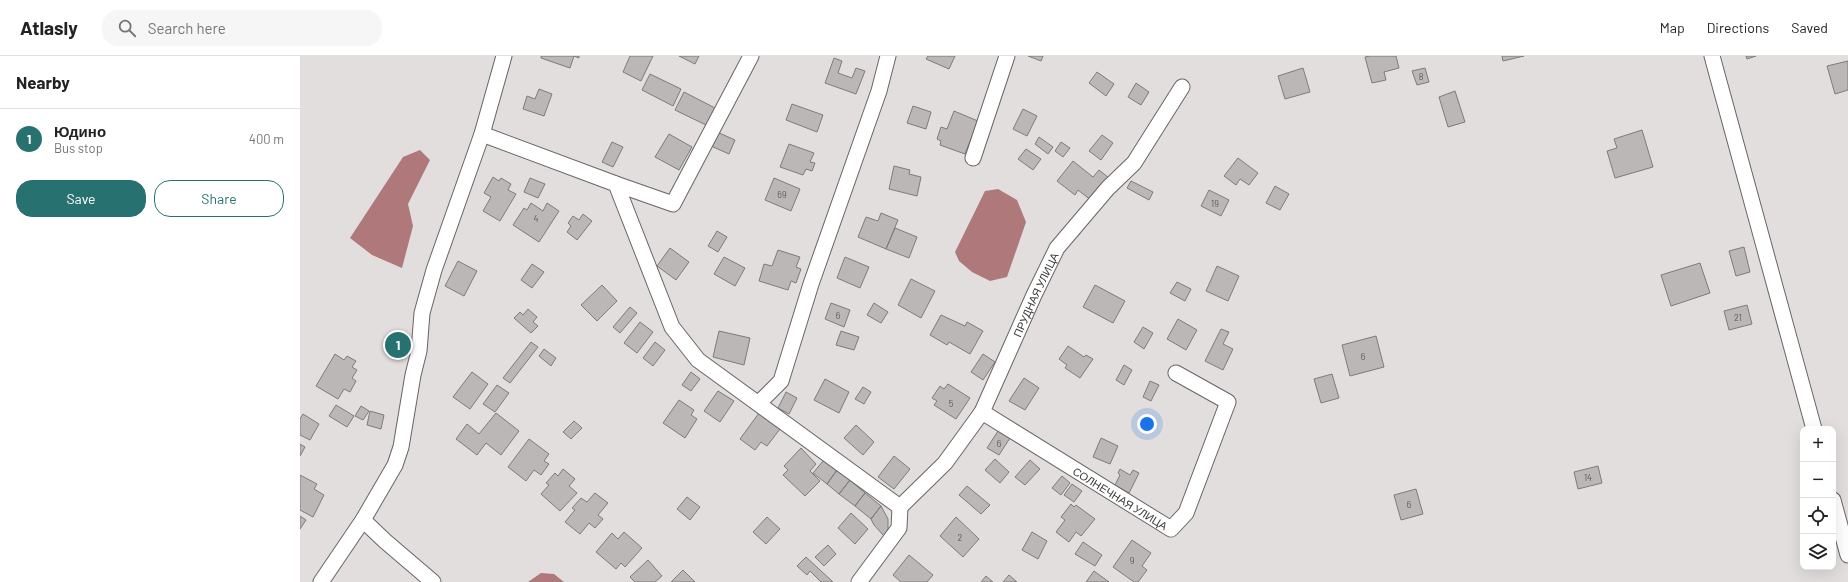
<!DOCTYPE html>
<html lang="en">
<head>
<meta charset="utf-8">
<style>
	body { margin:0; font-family:Barlow,sans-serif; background:#f6f6f6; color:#222 }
	.controls { position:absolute; right:12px; bottom:12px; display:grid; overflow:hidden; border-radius:8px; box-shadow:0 4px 16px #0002 }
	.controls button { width:36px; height:36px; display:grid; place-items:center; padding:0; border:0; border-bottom:1px solid #e0e0e0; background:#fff; color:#222; font:20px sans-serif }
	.you { position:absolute; left:847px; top:368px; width:14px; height:14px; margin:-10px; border:3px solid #fff; border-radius:50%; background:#1a73e8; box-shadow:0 0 0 6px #1a73e833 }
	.badge { display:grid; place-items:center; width:26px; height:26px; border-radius:50%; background:#277271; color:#fff; font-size:13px; font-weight:700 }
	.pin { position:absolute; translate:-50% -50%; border:2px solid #fff; box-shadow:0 1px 4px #0006 }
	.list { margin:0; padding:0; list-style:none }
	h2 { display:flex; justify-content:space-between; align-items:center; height:52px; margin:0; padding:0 16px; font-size:17px }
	h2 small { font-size:13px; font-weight:400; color:#767676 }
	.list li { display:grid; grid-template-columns:26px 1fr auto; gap:12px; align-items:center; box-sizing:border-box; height:60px; padding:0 16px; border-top:1px solid #e0e0e0 }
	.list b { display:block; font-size:15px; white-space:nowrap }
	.list p { margin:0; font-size:13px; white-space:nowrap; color:#767676 }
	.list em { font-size:13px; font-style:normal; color:#767676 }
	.actions { display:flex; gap:8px; padding:12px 16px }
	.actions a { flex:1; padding:9px 0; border:1px solid #277271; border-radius:16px; text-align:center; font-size:14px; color:#277271 }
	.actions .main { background:#277271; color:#fff }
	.icon { flex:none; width:22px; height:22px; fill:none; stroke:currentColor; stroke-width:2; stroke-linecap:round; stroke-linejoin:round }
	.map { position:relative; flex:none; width:1548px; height:526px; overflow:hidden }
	header { display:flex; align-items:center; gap:24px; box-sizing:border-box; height:56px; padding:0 20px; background:#fff; border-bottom:1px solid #e0e0e0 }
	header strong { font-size:19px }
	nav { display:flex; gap:22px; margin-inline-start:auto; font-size:14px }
	.search { width:280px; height:36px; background:#f6f6f6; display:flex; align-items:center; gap:10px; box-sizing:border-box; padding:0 14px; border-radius:16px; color:#767676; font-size:15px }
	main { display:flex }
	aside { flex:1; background:#fff }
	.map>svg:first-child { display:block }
	.water { fill:#af787b }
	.building { fill:#bcb7b7; stroke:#7f7b7b }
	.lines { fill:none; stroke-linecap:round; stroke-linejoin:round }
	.minor-casing { stroke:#696565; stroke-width:17 }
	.minor { stroke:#fff; stroke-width:15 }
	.labels { text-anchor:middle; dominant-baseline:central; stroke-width:3.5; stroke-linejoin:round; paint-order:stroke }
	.number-label { font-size:9px; fill:#5c5959 }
	.street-label { font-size:11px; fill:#3c3a3a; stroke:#f0ebeb }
</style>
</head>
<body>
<header>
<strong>Atlasly</strong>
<div class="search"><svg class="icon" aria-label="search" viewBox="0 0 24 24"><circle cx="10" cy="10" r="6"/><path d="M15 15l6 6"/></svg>Search here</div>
<nav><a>Map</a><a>Directions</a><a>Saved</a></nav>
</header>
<main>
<aside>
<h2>Nearby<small></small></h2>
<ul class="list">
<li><span class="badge">1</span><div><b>Юдино</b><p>Bus stop</p></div><em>400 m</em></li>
</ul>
<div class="actions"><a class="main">Save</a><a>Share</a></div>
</aside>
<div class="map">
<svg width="1548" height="526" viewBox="0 0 1548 526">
	<rect width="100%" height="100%" fill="#e3dede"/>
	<path class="water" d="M120,94L130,104L108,148L113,170L102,212L72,199L50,182L103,101Z
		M698,133L717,144L726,166L707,221L690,225L672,216L659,205L655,196L685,135Z
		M241,517L254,518L264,526H228Z"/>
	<path class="building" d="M241,0H279V2L274,0L270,12L241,2Z
		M330,0H353L341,25L323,16Z
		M379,0H399L395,8Z
		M628,0H655L649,13L626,3Z
		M728,0H743L741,5Z
		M1070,0H1096L1099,12L1084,16L1086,24L1072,27L1065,1Z
		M1202,0H1224L1203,5Z
		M1446,0H1456L1447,3Z
		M534,2L542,5L538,17L552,22L556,12L565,15L556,38L525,27Z
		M1548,5V34L1535,38L1527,10Z
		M1003,12L1010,36L985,43L978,20Z
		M1125,12L1129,26L1117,29L1112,15Z
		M797,16L814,28L806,40L789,27Z
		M350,18L381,33L373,50L342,34Z
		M836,27L849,36L841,49L828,41Z
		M239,33L252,38L244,60L223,53L227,40L235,43Z
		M1155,35L1165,66L1148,71L1139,41Z
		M384,36L417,53L408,70L375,54Z
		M492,48L523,59L517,76L486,64Z
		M613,50L631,56L626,73L607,67Z
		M723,53L737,60L727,80L713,73Z
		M654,55L678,65L665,98L640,89L641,85L637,83L641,71L647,73Z
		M1342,74L1353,111L1315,122L1307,95L1317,92L1314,83Z
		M417,76L435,84L429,98L411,90Z
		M369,78L392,91L379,114L355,101Z
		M802,79L813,87L801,104L789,95Z
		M739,81L753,91L748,98L735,88Z
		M312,86L323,91L313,111L302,106Z
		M761,86L770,92L763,101L755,95Z
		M489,88L514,97L510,106L515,107L512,115L506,113L503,119L480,111Z
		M726,93L741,103L733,114L718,103Z
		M938,102L958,117L949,129L940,123L936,129L924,120Z
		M773,105L793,121L799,114L809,122L792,145L778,134L775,139L757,125Z
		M594,110L610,114L609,118L621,121L617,140L589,133Z
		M193,121L199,125L201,122L211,128L208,134L216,138L200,165L183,155L191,141L184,137Z
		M230,122L245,128L238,142L224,136Z
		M474,122L500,133L491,155L465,144Z
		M831,125L853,136L849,144L827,132Z
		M975,130L989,138L980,154L966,147Z
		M909,134L929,144L921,160L901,150Z
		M231,147L243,155L247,147L259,155L239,186L213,169L224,152L227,154Z
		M581,157L598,164L586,193L558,181L566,161L578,165Z
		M283,158L292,165L277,184L267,176L271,170L268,167L273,160L279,164Z
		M595,172L617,181L609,202L586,193Z
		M417,175L427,181L418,196L408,190Z
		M1444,191L1450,216L1436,220L1429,195Z
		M370,192L389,206L376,224L357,210Z
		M478,194L500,201L496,211L501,213L496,227L491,225L488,234L459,225L464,208L472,210Z
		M424,201L445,212L435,230L414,218Z
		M545,201L569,211L560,232L537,222Z
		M158,205L177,215L164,240L145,230Z
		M1400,207L1410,237L1371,250L1361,219Z
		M232,208L244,216L232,232L221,224Z
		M917,210L939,220L928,245L906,235Z
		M611,223L635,235L621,262L598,249Z
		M877,226L891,233L885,245L870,237Z
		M302,229L317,245L297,265L281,249Z
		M795,229L825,245L813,267L783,251Z
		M531,247L550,254L544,271L525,263Z
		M574,247L588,256L581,267L567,259Z
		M1447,249L1452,268L1429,274L1424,255Z
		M330,251L337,257L320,277L313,271Z
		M228,253L237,261L233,266L238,270L231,277L214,262L220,256L223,259Z
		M641,259L665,270L667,266L683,275L670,298L649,286L647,289L630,279Z
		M878,263L897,274L886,294L867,283Z
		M340,266L353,276L337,297L324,287Z
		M843,271L853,277L844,293L834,286Z
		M921,273L929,276L923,288L933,293L923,314L905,305Z
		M419,275L450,282L444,309L413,301Z
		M541,275L559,281L554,294L536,289Z
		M1076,280L1084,311L1050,320L1042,289Z
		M231,286L238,291L210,327L203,322Z
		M355,286L365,294L353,310L343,302Z
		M768,290L784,301L786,299L793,303L780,322L765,312L767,309L759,303Z
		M244,293L256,302L251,310L239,300Z
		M35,298L44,304L47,300L56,305L52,311L57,314L52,322L56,325L50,336L44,333L38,343L16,330Z
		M683,298L695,306L683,324L671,316Z
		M824,309L832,314L824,329L816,324Z
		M172,316L188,328L170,353L153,341Z
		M391,316L400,323L391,335L382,329Z
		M1032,318L1039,342L1021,347L1014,323Z
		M724,322L739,332L725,354L709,345Z
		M525,323L549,336L539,357L514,344Z
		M850,325L859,329L851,345L843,341Z
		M648,328L670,342L656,363L634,349L637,345L632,342L640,330L644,333Z
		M197,329L209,337L195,356L183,348Z
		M563,331L571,336L564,348L555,343Z
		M418,335L434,345L420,366L404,355Z
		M486,336L497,342L489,358L478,352Z
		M379,344L394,354L391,359L397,363L385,382L363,367Z
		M36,349L54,360L47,371L29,360Z
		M61,350L69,355L63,364L55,360Z
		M70,355L84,359L81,373L67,369Z
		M196,357L219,375L201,399L186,387L177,399L156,383L167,368L179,378Z
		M459,357L480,373L467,390L461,386L455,394L440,383Z
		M3,358L19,368L10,384L0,379V363Z
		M274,365L282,372L271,383L263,376Z
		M556,369L574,386L563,399L544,382Z
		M698,375L710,382L699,399L687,392Z
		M801,382L818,390L810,408L793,401Z
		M229,383L249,398L244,405L249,408L241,419L234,414L226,425L208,411Z
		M0,388L5,391L0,400Z
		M501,392L516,408L510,415L520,425L505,440L483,419L488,414L484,410Z
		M594,400L610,413L594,433L578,421Z
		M695,403L709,416L700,427L685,414Z
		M524,404L537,414L527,428L513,417Z
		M730,404L740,413L725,429L715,421Z
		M1298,410L1302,427L1278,433L1274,416Z
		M263,413L275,423L269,430L277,437L260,455L241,438L249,429L246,427L255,417L258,420Z
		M820,413L830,419L833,414L839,417L829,437L815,429L820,419L818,417Z
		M537,414L550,424L539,438L527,428Z
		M0,419L17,428L14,433L24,439L13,461L0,454Z
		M762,420L770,427L761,439L752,432Z
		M550,424L565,437L555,450L539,438Z
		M772,428L782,435L774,446L764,439Z
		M667,430L690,449L681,458L659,439Z
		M1116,433L1123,458L1101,464L1094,439Z
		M295,437L308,447L298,459L303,463L295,472L289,467L280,478L265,466L275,454L272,452L281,442L287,446Z
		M565,437L581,450L571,463L555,450Z
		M387,441L400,451L390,464L377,453Z
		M771,448L774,451L776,449L795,463L781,480L776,476L769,486L756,476L765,464L761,461Z
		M581,450L588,463V473L584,480L574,469L571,463Z
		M551,457L568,473L555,488L538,472Z
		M0,460L6,464L0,473Z
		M467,461L480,473L466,488L453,476Z
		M656,461L679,483L663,501L640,480Z
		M324,476L342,492L325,511L321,507L316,513L296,496L312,477L318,483Z
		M732,476L747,485L738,503L722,494Z
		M832,484L851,497L842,510L847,514L838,526H834L813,511Z
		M783,486L802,499L795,510L775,498Z
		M528,489L536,498L524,510L515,501Z
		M609,499L633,519L627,526H601L593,519Z
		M506,501L533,526H521L510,515L507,519L497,510Z
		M348,504L362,520L355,526H335L330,521Z
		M383,514L395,526H371Z
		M794,515L809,526H786Z
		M709,519L717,526H703Z
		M686,520L693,526H681Z"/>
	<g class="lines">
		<g class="minor-casing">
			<g id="minor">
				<path d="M1412,0L1514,373"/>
				<path d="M182,78L316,128L372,271L398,304L600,451L599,472L559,526"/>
				<path d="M673,102L707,0"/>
				<path d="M316,128L373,148L451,0"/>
				<path d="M459,347L481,325L511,228L579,35L588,0"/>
				<path id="s1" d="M682,356L871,473L886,457L928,346L876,317"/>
				<path d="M1533,444L1548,499"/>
				<path id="s2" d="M600,451L645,407L682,356L734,239L757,192L808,132L834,107L882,31"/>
				<path d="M63,464L85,485L133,526"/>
				<path d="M21,526L63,464L95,409L101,391L113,319L119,295L122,257L134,214L182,78L204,0"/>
			</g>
		</g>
		<use href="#minor" class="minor"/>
	</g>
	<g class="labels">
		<g class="number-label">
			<text x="1121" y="20">8</text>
			<text x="482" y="138">69</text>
			<text x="915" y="147">19</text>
			<text x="236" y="162">4</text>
			<text x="538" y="259">6</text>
			<text x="1438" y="261">21</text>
			<text x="1063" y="300">6</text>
			<text x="651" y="347">5</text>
			<text x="699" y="387">6</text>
			<text x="1288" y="421">14</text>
			<text x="1109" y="448">6</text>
			<text x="660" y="481">2</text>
			<text x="832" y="504">9</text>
		</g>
		<g class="street-label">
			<text stroke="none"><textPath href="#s2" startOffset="255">ПРУДНАЯ УЛИЦА</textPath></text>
			<text stroke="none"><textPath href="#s1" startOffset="163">СОЛНЕЧНАЯ УЛИЦА</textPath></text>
		</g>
	</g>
</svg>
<div class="controls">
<button>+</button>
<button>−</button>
<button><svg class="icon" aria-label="locate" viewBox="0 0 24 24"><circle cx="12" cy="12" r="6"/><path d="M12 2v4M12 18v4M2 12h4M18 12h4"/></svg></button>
<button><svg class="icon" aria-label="layers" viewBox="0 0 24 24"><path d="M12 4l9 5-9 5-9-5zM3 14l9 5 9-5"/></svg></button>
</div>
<div class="you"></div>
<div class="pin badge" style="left:98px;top:289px">1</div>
</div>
</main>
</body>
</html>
